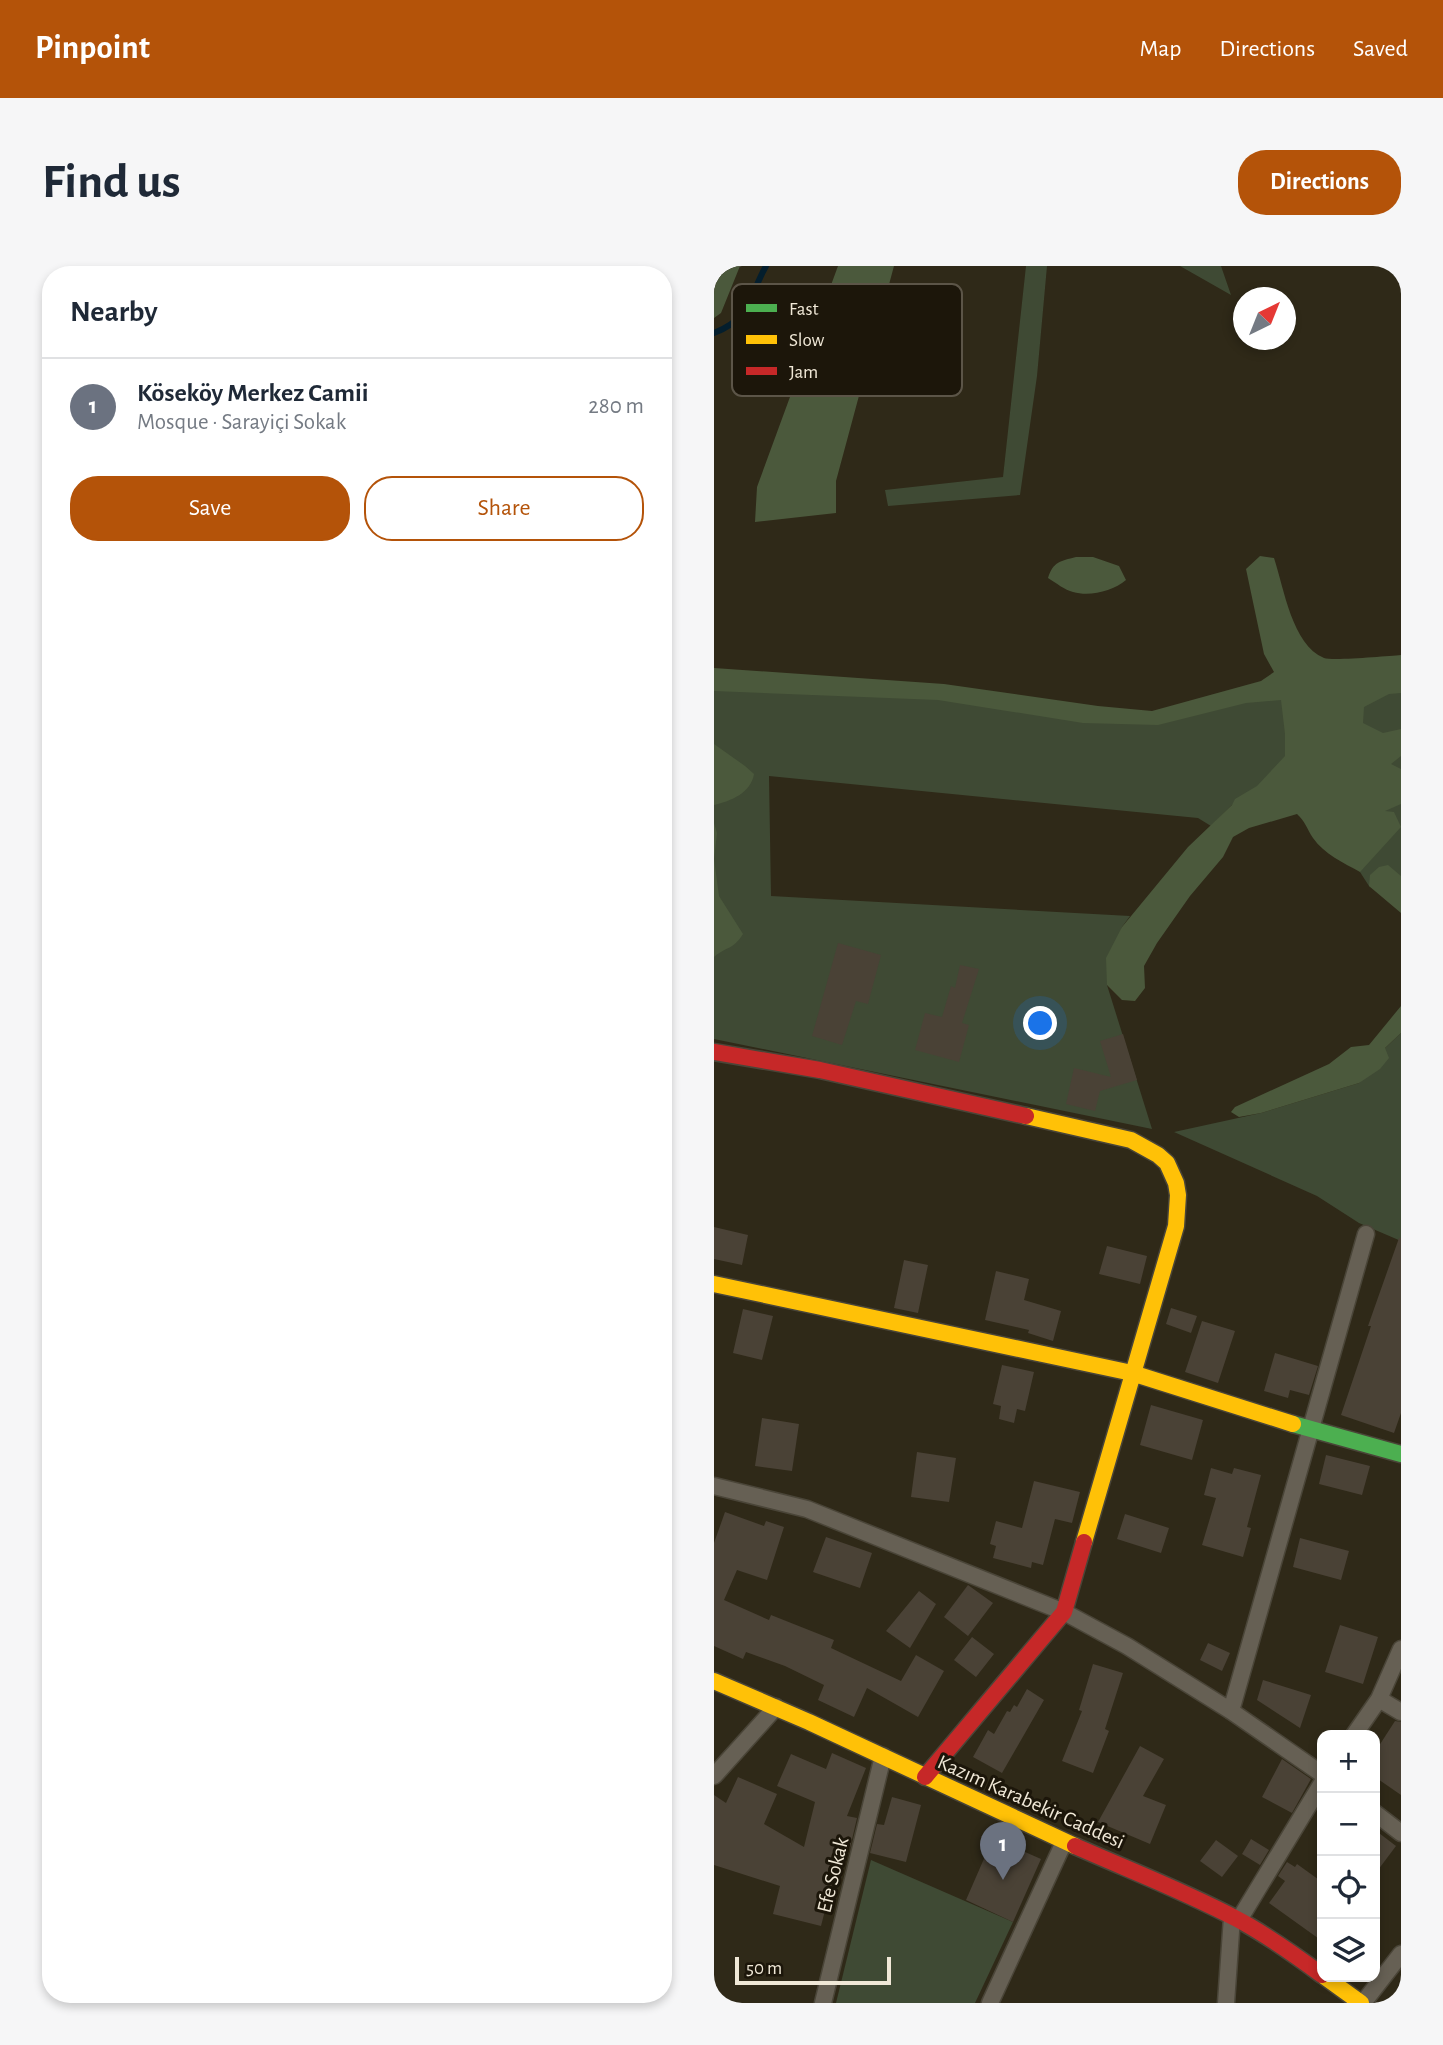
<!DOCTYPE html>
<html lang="en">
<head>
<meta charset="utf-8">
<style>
	body { margin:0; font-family:"Alegreya Sans",sans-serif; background:#f6f6f7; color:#1f2937 }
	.controls { position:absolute; right:21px; bottom:21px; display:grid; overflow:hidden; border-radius:14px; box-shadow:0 4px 10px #0003 }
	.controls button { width:63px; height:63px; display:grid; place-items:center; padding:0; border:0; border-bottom:2px solid #e0e1e3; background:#fff; color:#1f2937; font:35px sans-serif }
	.compass { position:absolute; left:519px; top:21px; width:63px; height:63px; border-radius:50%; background:#fff; box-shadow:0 4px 10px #0003; rotate:43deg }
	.scale { position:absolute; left:21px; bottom:18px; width:156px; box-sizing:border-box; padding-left:7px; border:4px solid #f0e8d7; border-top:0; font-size:19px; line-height:24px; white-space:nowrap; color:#f0e8d7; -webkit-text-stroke:5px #1c160a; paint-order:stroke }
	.you { position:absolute; left:327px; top:758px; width:24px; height:24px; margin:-18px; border:5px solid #fff; border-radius:50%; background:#1a73e8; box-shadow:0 0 0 10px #1a73e833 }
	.badge { display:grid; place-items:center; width:46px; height:46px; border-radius:50%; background:#b45309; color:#fff; font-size:23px; font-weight:700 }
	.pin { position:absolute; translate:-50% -58px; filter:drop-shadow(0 2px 4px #0008) }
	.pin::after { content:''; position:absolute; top:37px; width:24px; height:21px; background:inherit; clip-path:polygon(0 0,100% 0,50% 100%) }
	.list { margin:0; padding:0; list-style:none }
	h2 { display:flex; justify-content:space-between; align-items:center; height:91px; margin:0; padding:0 28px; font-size:30px }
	h2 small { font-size:23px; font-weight:400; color:#747a83 }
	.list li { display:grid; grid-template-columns:46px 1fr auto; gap:21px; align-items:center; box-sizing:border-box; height:98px; padding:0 28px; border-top:2px solid #e0e1e3 }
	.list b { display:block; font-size:26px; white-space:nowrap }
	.list p { margin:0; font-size:23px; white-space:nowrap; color:#747a83 }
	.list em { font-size:23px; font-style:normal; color:#747a83 }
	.actions { display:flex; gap:14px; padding:21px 28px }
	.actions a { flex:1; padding:16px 0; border:2px solid #b45309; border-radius:28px; text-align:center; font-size:24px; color:#b45309 }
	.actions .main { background:#b45309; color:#fff }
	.icon { flex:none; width:38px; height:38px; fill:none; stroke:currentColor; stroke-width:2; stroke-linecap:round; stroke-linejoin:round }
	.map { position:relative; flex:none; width:687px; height:1737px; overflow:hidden; border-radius:28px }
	header { display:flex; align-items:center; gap:42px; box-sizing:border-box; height:98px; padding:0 35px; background:#b45309; color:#fff }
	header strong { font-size:33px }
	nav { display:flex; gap:38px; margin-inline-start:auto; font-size:24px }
	.intro { display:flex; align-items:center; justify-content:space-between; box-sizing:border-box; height:168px; padding:0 42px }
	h1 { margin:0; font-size:49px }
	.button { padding:18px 32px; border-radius:28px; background:#b45309; color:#fff; font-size:24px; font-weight:700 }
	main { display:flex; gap:42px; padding:0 42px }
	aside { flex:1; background:#fff; border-radius:28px; box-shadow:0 4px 10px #0003 }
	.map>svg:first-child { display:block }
	.green { fill:#3f4a34 }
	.forest { fill:#4b593c }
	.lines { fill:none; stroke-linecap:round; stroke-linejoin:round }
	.stream { stroke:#041e2d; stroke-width:6 }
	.building { fill:#4a4236 }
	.street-casing { stroke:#4a4538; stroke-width:19 }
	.fast-casing { stroke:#4a4538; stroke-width:19 }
	.slow-casing { stroke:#4a4538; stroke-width:19 }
	.jam-casing { stroke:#4a4538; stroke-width:19 }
	.street { stroke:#666054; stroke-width:16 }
	.fast { stroke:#4caf50; stroke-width:16 }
	.slow { stroke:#ffc107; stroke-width:16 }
	.jam { stroke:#c62828; stroke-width:16 }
	.labels { text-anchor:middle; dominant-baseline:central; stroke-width:6; stroke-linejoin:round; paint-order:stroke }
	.street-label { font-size:21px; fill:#f0e8d7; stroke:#1c160a }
	.key { fill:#1c160a; stroke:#5c5548; stroke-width:2 }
	.key-label { font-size:19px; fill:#f0e8d7 }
</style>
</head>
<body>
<header>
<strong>Pinpoint</strong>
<nav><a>Map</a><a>Directions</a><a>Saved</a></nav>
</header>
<div class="intro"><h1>Find us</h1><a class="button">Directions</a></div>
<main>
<aside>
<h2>Nearby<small></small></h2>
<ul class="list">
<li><span class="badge" style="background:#6b7280">1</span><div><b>Köseköy Merkez Camii</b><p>Mosque · Sarayiçi Sokak</p></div><em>280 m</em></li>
</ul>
<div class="actions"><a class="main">Save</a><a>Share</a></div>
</aside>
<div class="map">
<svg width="687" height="1737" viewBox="0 0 687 1737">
	<rect width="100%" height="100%" fill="#2f2918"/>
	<path class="green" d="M312,0H333L323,110L306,229L174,240L171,224L289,211Z
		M466,0H507L517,29Z
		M0,410L426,452L576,422L581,503L518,539L497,560L484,552L55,510L57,630L416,650L408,661L393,719L438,863L0,773Z
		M687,413V641L655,620L646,606L629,415Z
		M687,767V975L645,957L603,930L460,866L547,847L645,817L671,782Z
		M157,1594L299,1656L261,1737H122Z"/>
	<path class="forest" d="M10,0H26L7,47L0,52V16Z
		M124,0H180L122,215V247L41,256L43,221Z
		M546,290L560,292C570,322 578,379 610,392C619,395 674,390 687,389V427L675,428L650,441L649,457L669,467L687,463V490L677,498L687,503V538L671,545L680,546L687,561L646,606C630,597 610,588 599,572C593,563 591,555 583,548L535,562L519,571L509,591L476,630L443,677L430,700L431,722L421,735L408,734L393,719L392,692L408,661L474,581L518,539L521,533L543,520L571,490V468L567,434L532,437L444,459L369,457L224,434L0,425V402L230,418L384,440L438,445L547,415L560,406L550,388L532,303Z
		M362,291H379L405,300L412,314C399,325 376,331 359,326C351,324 342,317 334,312C339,296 346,295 362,291Z
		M0,478L31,500L40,508C37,527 17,535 0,539Z
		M0,557L3,567L0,593L5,630L29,668C19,684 13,680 0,691Z
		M674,599L687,610V647L655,620L656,609L665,601Z
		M687,740V767L671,782L675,792L666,803L645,817L547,847L525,851L517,846L521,841L615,798L637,781L655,779Z"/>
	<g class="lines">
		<path class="stream" d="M0,67C38,52 34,32 52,0"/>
	</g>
	<path class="building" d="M124,677L167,689L154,738L142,735L128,779L98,770Z
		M246,699L265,703L248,757L255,759L245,796L201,784L211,747L228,751L237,720L241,722Z
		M409,768L423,814L386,825L381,845L352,838L360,802L397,811L386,775Z
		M0,961L34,969L28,999L0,993Z
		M685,972H687V1147L680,1167L627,1149L657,1060H654Z
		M393,980L433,990L426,1018L385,1008Z
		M190,994L214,999L204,1047L180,1042Z
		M282,1005L315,1013L310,1034L347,1045L339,1075L314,1067L315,1064L271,1054Z
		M457,1042L483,1050L477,1067L452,1058Z
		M29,1043L59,1050L48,1094L19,1087Z
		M488,1055L521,1065L504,1117L471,1106Z
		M561,1087L604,1100L595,1129L576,1124L574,1132L550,1125Z
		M288,1099L320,1106L311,1145L303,1143L300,1157L285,1153L287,1140L279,1138Z
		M437,1139L489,1154L478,1194L426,1179Z
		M48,1152L85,1158L78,1205L41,1200Z
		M203,1186L242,1192L235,1236L197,1231Z
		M612,1189L656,1200L648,1229L605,1218Z
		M497,1202L518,1208L520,1202L547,1209L533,1261L537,1262L529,1291L488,1279L502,1232L490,1229Z
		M320,1215L366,1226L358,1257L341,1253L329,1299L318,1296L317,1302L279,1292L282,1280L276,1278L282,1255L308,1262Z
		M11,1246L50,1260L52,1255L70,1261L53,1314L23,1304L10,1334L55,1354L57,1349L120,1374L117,1382L187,1415L202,1389L230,1405L204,1451L153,1422L140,1451L104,1434L110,1419L71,1400L32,1386L29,1393L0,1380V1277Z
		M411,1248L455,1262L447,1287L403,1273Z
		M112,1271L158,1287L146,1322L99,1306Z
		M586,1272L635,1285L627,1314L579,1301Z
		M254,1319L279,1337L254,1370L230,1351Z
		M205,1325L222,1338L196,1382L172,1365Z
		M626,1359L664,1371L649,1418L611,1406Z
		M258,1371L280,1388L262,1411L240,1394Z
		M494,1377L516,1387L508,1405L486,1394Z
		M379,1398L409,1407L391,1463L395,1465L379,1507L348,1495L368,1445L365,1444Z
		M549,1414L597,1429L586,1462L543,1434Z
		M313,1423L330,1434L288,1507L259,1491L274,1464L280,1468L293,1445L296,1446L300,1439L303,1441Z
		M681,1455L687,1456V1529L661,1511V1486Z
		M426,1480L450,1493L429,1530L452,1539L436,1578L384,1556Z
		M118,1487L152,1502L133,1550L143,1552L136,1582L134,1581L133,1584L127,1582L107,1660L59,1648L66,1620L0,1599V1529L12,1537L24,1511L63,1528L50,1558L90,1581L101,1536L63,1520L77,1488L112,1503Z
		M568,1493L597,1513L578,1547L548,1531Z
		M178,1531L207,1539L192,1596L156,1587L163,1558L170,1559Z
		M661,1564L682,1580L661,1608Z
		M279,1572L327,1593L299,1656L252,1634Z
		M537,1573L555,1584L546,1599L528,1588Z
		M502,1574L524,1590L508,1611L486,1595Z
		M573,1596L581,1601L583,1598L608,1616V1675L555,1637L571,1615L564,1610Z"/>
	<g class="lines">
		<g class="street-casing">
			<path id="street" d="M0,1220L93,1243L350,1346L413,1380L517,1445L608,1508
				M665,1433L687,1446
				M517,1445L652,968
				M640,1469L665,1433L687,1383
				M0,1510L62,1441
				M661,1547L687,1567
				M525,1654L608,1517
				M109,1737L169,1490
				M276,1737L350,1576
				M512,1737L518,1651
				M649,1737L687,1688"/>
		</g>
		<g class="fast-casing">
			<path id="fast" d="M579,1158L687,1188"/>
		</g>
		<g class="slow-casing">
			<path id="slow" d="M312,850L417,874L444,889L453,897L462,917L464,929L462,960L370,1276
				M0,1018L418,1107L579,1158
				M0,1415L95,1456L361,1580
				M611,1711L647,1737"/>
		</g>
		<g class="jam-casing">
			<path id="jam" d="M0,786L106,804L312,850
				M211,1511L350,1346L370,1276
				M361,1580C415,1604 470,1625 523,1653C553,1669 581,1689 608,1709"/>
		</g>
		<use href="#street" class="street"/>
		<use href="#fast" class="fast"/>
		<use href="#slow" class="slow"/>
		<use href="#jam" class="jam"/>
	</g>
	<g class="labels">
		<g class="street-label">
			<text transform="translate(317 1536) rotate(24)">Kazım Karabekir Caddesi</text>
			<text transform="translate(119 1609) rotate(-76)">Efe Sokak</text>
		</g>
	</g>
	<rect x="18" y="18" width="230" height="112" rx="10" class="key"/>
	<rect x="32" y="38" width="31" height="8" fill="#4caf50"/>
	<rect x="32" y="69" width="31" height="9" fill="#ffc107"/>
	<rect x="32" y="101" width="31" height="8" fill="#c62828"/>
	<g class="key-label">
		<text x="75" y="49">Fast</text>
		<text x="75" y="80">Slow</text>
		<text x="75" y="112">Jam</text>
	</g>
</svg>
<div class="controls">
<button>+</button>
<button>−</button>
<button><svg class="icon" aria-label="locate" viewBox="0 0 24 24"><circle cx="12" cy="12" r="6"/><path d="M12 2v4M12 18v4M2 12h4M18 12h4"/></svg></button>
<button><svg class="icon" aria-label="layers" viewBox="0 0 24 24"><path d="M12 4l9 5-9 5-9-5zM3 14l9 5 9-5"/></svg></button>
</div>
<svg class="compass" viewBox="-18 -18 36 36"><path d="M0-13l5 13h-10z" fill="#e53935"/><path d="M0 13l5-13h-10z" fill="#747a83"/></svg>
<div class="scale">50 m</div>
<div class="you"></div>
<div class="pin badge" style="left:289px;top:1614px;background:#6b7280">1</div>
</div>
</main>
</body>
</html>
